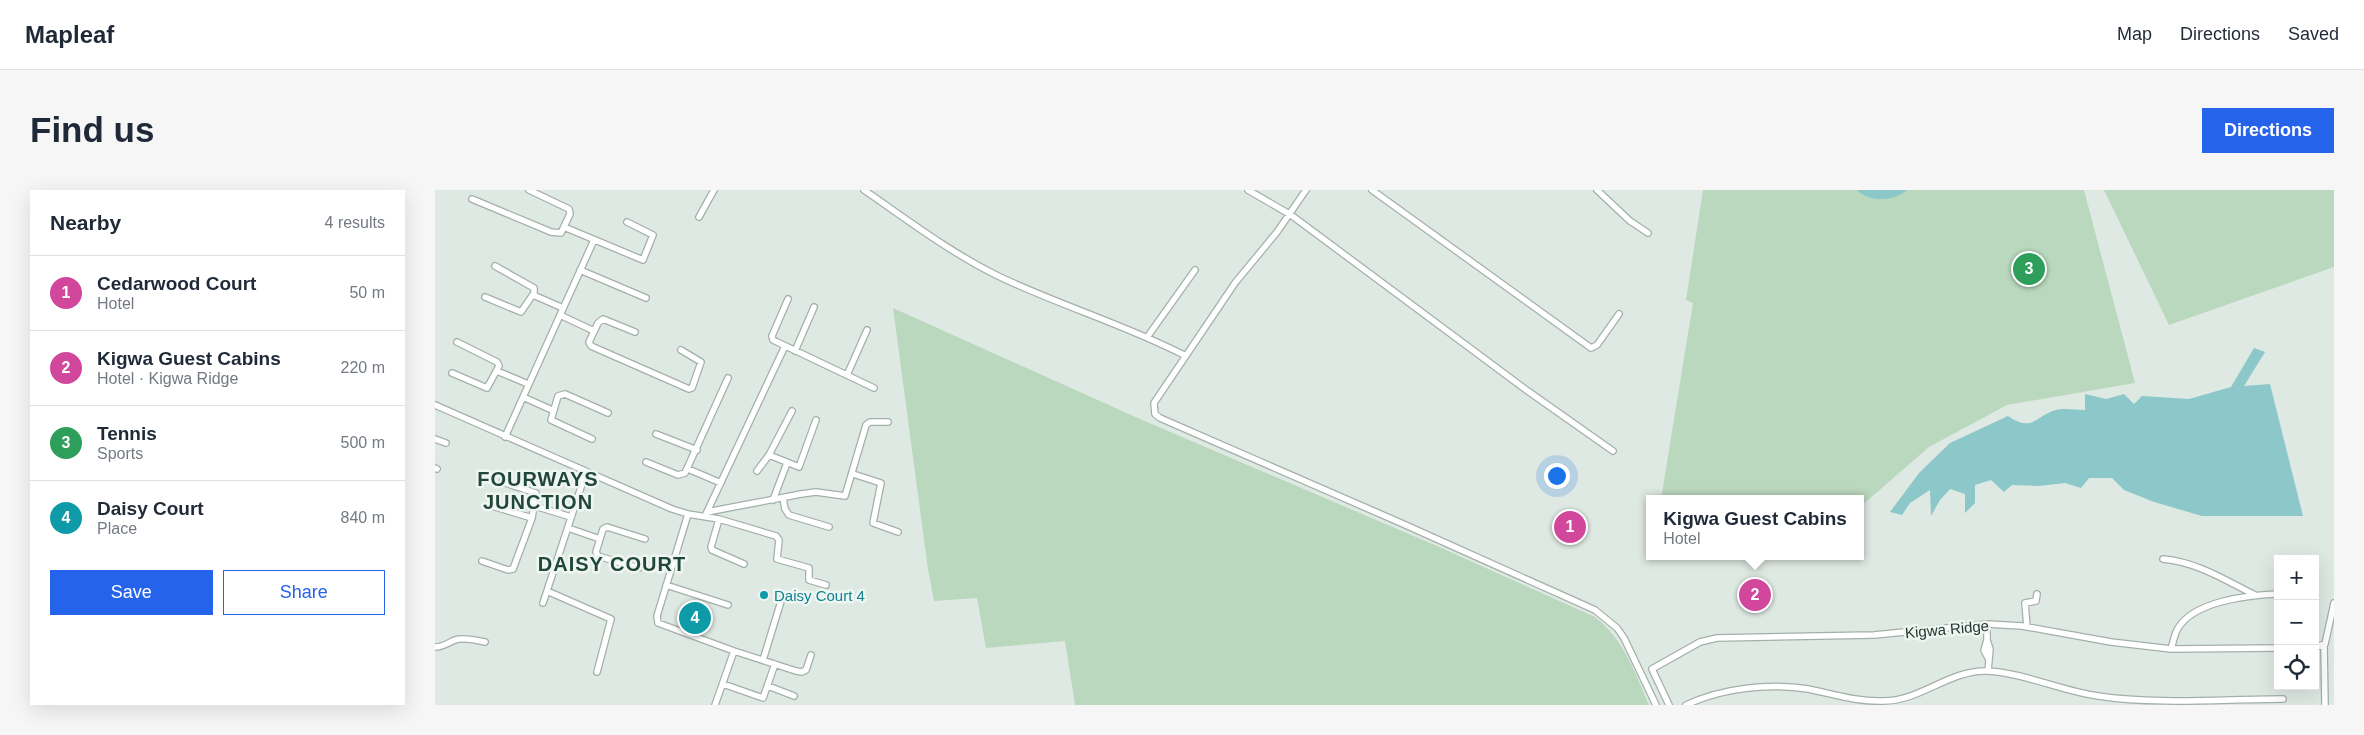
<!DOCTYPE html>
<html lang="en">
<head>
<meta charset="utf-8">
<style>
	body { margin:0; font-family:Helvetica,sans-serif; background:#f6f6f7; color:#1f2937 }
	.controls { position:absolute; right:15px; bottom:15px; display:grid; overflow:hidden; border-radius:0px; box-shadow:0 5px 20px #0002 }
	.controls button { width:45px; height:45px; display:grid; place-items:center; padding:0; border:0; border-bottom:1px solid #e0e1e3; background:#fff; color:#1f2937; font:25px sans-serif }
	.you { position:absolute; left:1121px; top:285px; width:18px; height:18px; margin:-12px; border:4px solid #fff; border-radius:50%; background:#1a73e8; box-shadow:0 0 0 8px #1a73e833 }
	.badge { display:grid; place-items:center; width:32px; height:32px; border-radius:50%; background:#2563eb; color:#fff; font-size:16px; font-weight:700 }
	.pin { position:absolute; translate:-50% -50%; border:2px solid #fff; box-shadow:0 1px 5px #0006 }
	.popup { position:absolute; left:1211px; top:305px; width:218px; height:65px; box-sizing:border-box; display:grid; place-content:center; border-radius:0px; background:#fff; filter:drop-shadow(0 1px 4px #0005); font-size:16px; white-space:nowrap; color:#747a83 }
	.popup b { font-size:19px; color:#1f2937 }
	.popup::after { content:''; position:absolute; left:50%; top:100%; margin-left:-10px; border:10px solid transparent; border-top-color:#fff }
	.list { margin:0; padding:0; list-style:none }
	h2 { display:flex; justify-content:space-between; align-items:center; height:65px; margin:0; padding:0 20px; font-size:21px }
	h2 small { font-size:16px; font-weight:400; color:#747a83 }
	.list li { display:grid; grid-template-columns:32px 1fr auto; gap:15px; align-items:center; box-sizing:border-box; height:75px; padding:0 20px; border-top:1px solid #e0e1e3 }
	.list b { display:block; font-size:19px; white-space:nowrap }
	.list p { margin:0; font-size:16px; white-space:nowrap; color:#747a83 }
	.list em { font-size:16px; font-style:normal; color:#747a83 }
	.actions { display:flex; gap:10px; padding:15px 20px }
	.actions a { flex:1; padding:11px 0; border:1px solid #2563eb; border-radius:0px; text-align:center; font-size:18px; color:#2563eb }
	.actions .main { background:#2563eb; color:#fff }
	.icon { flex:none; width:28px; height:28px; fill:none; stroke:currentColor; stroke-width:2; stroke-linecap:round; stroke-linejoin:round }
	.map { position:relative; flex:none; width:1899px; height:515px; overflow:hidden; border-radius:0px }
	header { display:flex; align-items:center; gap:30px; box-sizing:border-box; height:70px; padding:0 25px; background:#fff; border-bottom:1px solid #e0e1e3 }
	header strong { font-size:24px }
	nav { display:flex; gap:28px; margin-inline-start:auto; font-size:18px }
	.intro { display:flex; align-items:center; justify-content:space-between; box-sizing:border-box; height:120px; padding:0 30px }
	h1 { margin:0; font-size:35px }
	.button { padding:12px 22px; border-radius:0px; background:#2563eb; color:#fff; font-size:18px; font-weight:700 }
	main { display:flex; gap:30px; padding:0 30px }
	aside { flex:1; background:#fff; border-radius:0px; box-shadow:0 5px 20px #0002 }
	.map>svg:first-child { display:block }
	.green { fill:#bad8be }
	.water { fill:#8cc8c9 }
	.lines { fill:none; stroke-linecap:round; stroke-linejoin:round }
	.minor-casing { stroke:#a3b0a9; stroke-width:8 }
	.minor { stroke:#fff; stroke-width:5.5 }
	.culture-dot { fill:#0f9aa8; stroke:#eff6f2; stroke-width:2 }
	.labels { text-anchor:middle; dominant-baseline:central; stroke-width:5; stroke-linejoin:round; paint-order:stroke }
	.culture-label { font-size:15px; fill:#0d838f; stroke:#eff6f2; text-anchor:start }
	.street-label { font-size:15px; fill:#22372f; stroke:#eff6f2 }
	.district-label { font-size:20px; font-weight:bold; letter-spacing:1px; fill:#204739; stroke:#eff6f2 }
</style>
</head>
<body>
<header>
<strong>Mapleaf</strong>
<nav><a>Map</a><a>Directions</a><a>Saved</a></nav>
</header>
<div class="intro"><h1>Find us</h1><a class="button">Directions</a></div>
<main>
<aside>
<h2>Nearby<small>4 results</small></h2>
<ul class="list">
<li><span class="badge" style="background:#d1479c">1</span><div><b>Cedarwood Court</b><p>Hotel</p></div><em>50 m</em></li>
<li><span class="badge" style="background:#d1479c">2</span><div><b>Kigwa Guest Cabins</b><p>Hotel · Kigwa Ridge</p></div><em>220 m</em></li>
<li><span class="badge" style="background:#2e9e5b">3</span><div><b>Tennis</b><p>Sports</p></div><em>500 m</em></li>
<li><span class="badge" style="background:#0f9aa8">4</span><div><b>Daisy Court</b><p>Place</p></div><em>840 m</em></li>
</ul>
<div class="actions"><a class="main">Save</a><a>Share</a></div>
</aside>
<div class="map">
<svg width="1899" height="515" viewBox="0 0 1899 515">
	<rect width="100%" height="100%" fill="#dfe9e3"/>
	<path class="green" d="M1268,0H1649L1700,193L1572,215L1494,257L1425,317V309H1226L1258,113L1251,110Z
		M1669,0H1899V77L1734,135Z
		M458,118L705,229L1002,356L1160,427C1190,451 1199,481 1214,515H640L630,451L551,458L542,408L499,411L493,379Z"/>
	<path class="water" d="M1422,0H1472C1460,11 1434,13 1422,0Z
		M1819,158L1830,162L1809,196L1835,194L1868,326H1767L1719,312L1689,300L1677,288H1654L1646,298L1630,293L1604,296L1577,295L1569,302L1556,290L1540,295V313L1530,323V304L1515,299L1505,310L1496,326L1495,300L1475,313L1467,325L1455,322L1484,283L1515,253L1573,226C1598,243 1600,226 1621,220C1629,218 1641,220 1650,220V204L1671,209L1689,204L1699,214L1707,206L1754,209L1796,197Z"/>
	<g class="lines">
		<g class="minor-casing">
			<path id="minor" d="M429,0C473,30 513,61 561,85C623,115 689,134 751,166
				M813,0L856,25L1090,199L1178,261
				M871,0L842,42L800,93L719,213L720,224L725,228L966,333L1160,420L1182,438L1189,448L1221,515
				M937,0L1156,158L1162,155L1184,124
				M1162,0L1195,31L1213,43
				M37,9L116,42L126,43L135,24L134,19L94,0
				M264,27L279,0
				M129,37L208,70L218,45L192,32
				M145,80L211,108
				M98,105L128,118
				M50,107L86,122L99,103V98L60,76
				M353,109L337,146L338,150L439,198
				M125,125L159,141
				M200,142L168,129L163,133L154,152L156,156L254,199L257,198L266,172L246,160
				M713,146L760,80
				M360,161L379,117
				M62,181L93,194
				M17,183L52,198L64,176L62,172L22,152
				M412,185L432,140
				M88,207L117,220
				M0,215L237,319L253,324L284,329L341,346L344,350L342,369L374,378V390L391,395
				M221,244L262,260
				M70,247L159,50
				M0,249L11,253
				M157,249L116,230L123,206L130,204L173,223
				M334,265L364,277L381,230
				M211,272L243,285L250,283L293,188
				M0,278L2,279
				M253,279L286,293
				M322,281L334,265L357,221
				M418,284L446,293L438,333L463,342
				M348,308L350,319L354,325L394,337
				M338,310L352,273
				M57,316L97,328
				M100,316L136,327
				M272,322L366,304L381,302L410,306L431,235L435,232H453
				M253,324L222,426L223,433L299,461L361,481L367,482L371,480L376,465
				M271,324L350,156
				M284,329L276,357L277,360L309,374
				M133,338L165,349
				M1728,369C1762,372 1790,390 1820,405
				M47,371L73,380L78,379L97,328L101,303L67,292
				M204,378L163,366L161,362L168,339L172,337L210,349
				M231,395L293,415
				M112,401L176,429L162,482
				M108,413L151,282
				M1552,434V450L1549,460L1553,468
				M1592,437L1590,413L1601,411L1602,404
				M1552,450L1555,459L1553,481
				M1889,456L1890,515
				M0,457C9,457 12,453 20,450C28,447 41,450 50,452
				M1880,457L1890,454L1899,413
				M1736,459C1738,453 1739,446 1742,440C1757,411 1814,405 1843,404
				M328,470L347,408
				M288,494L328,508L340,474
				M333,496L359,506
				M280,515L299,461
				M1234,515L1217,479L1265,452L1282,448L1439,445L1552,434L1587,436L1676,452L1736,459L1843,458
				M1251,515C1287,498 1333,493 1373,499C1398,504 1423,512 1448,511C1486,511 1514,480 1552,481C1590,483 1626,501 1663,506C1724,515 1787,509 1848,509"/>
		</g>
		<use href="#minor" class="minor"/>
	</g>
	<circle class="culture-dot" cx="329" cy="405" r="5"/>
	<g class="labels">
		<g class="culture-label">
			<text x="339" y="405">Daisy Court 4</text>
		</g>
		<g class="street-label">
			<text transform="translate(1512 439) rotate(-5)">Kigwa Ridge</text>
		</g>
		<g class="district-label">
			<text x="103" y="289">FOURWAYS<tspan x="103" dy="23">JUNCTION</tspan></text>
			<text x="177" y="374">DAISY COURT</text>
		</g>
	</g>
</svg>
<div class="controls">
<button>+</button>
<button>−</button>
<button><svg class="icon" aria-label="locate" viewBox="0 0 24 24"><circle cx="12" cy="12" r="6"/><path d="M12 2v4M12 18v4M2 12h4M18 12h4"/></svg></button>
</div>
<div class="you"></div>
<div class="pin badge" style="left:1135px;top:337px;background:#d1479c">1</div>
<div class="pin badge" style="left:1320px;top:405px;background:#d1479c">2</div>
<div class="popup"><b>Kigwa Guest Cabins</b>Hotel</div>
<div class="pin badge" style="left:1594px;top:79px;background:#2e9e5b">3</div>
<div class="pin badge" style="left:260px;top:428px;background:#0f9aa8">4</div>
</div>
</main>
</body>
</html>
